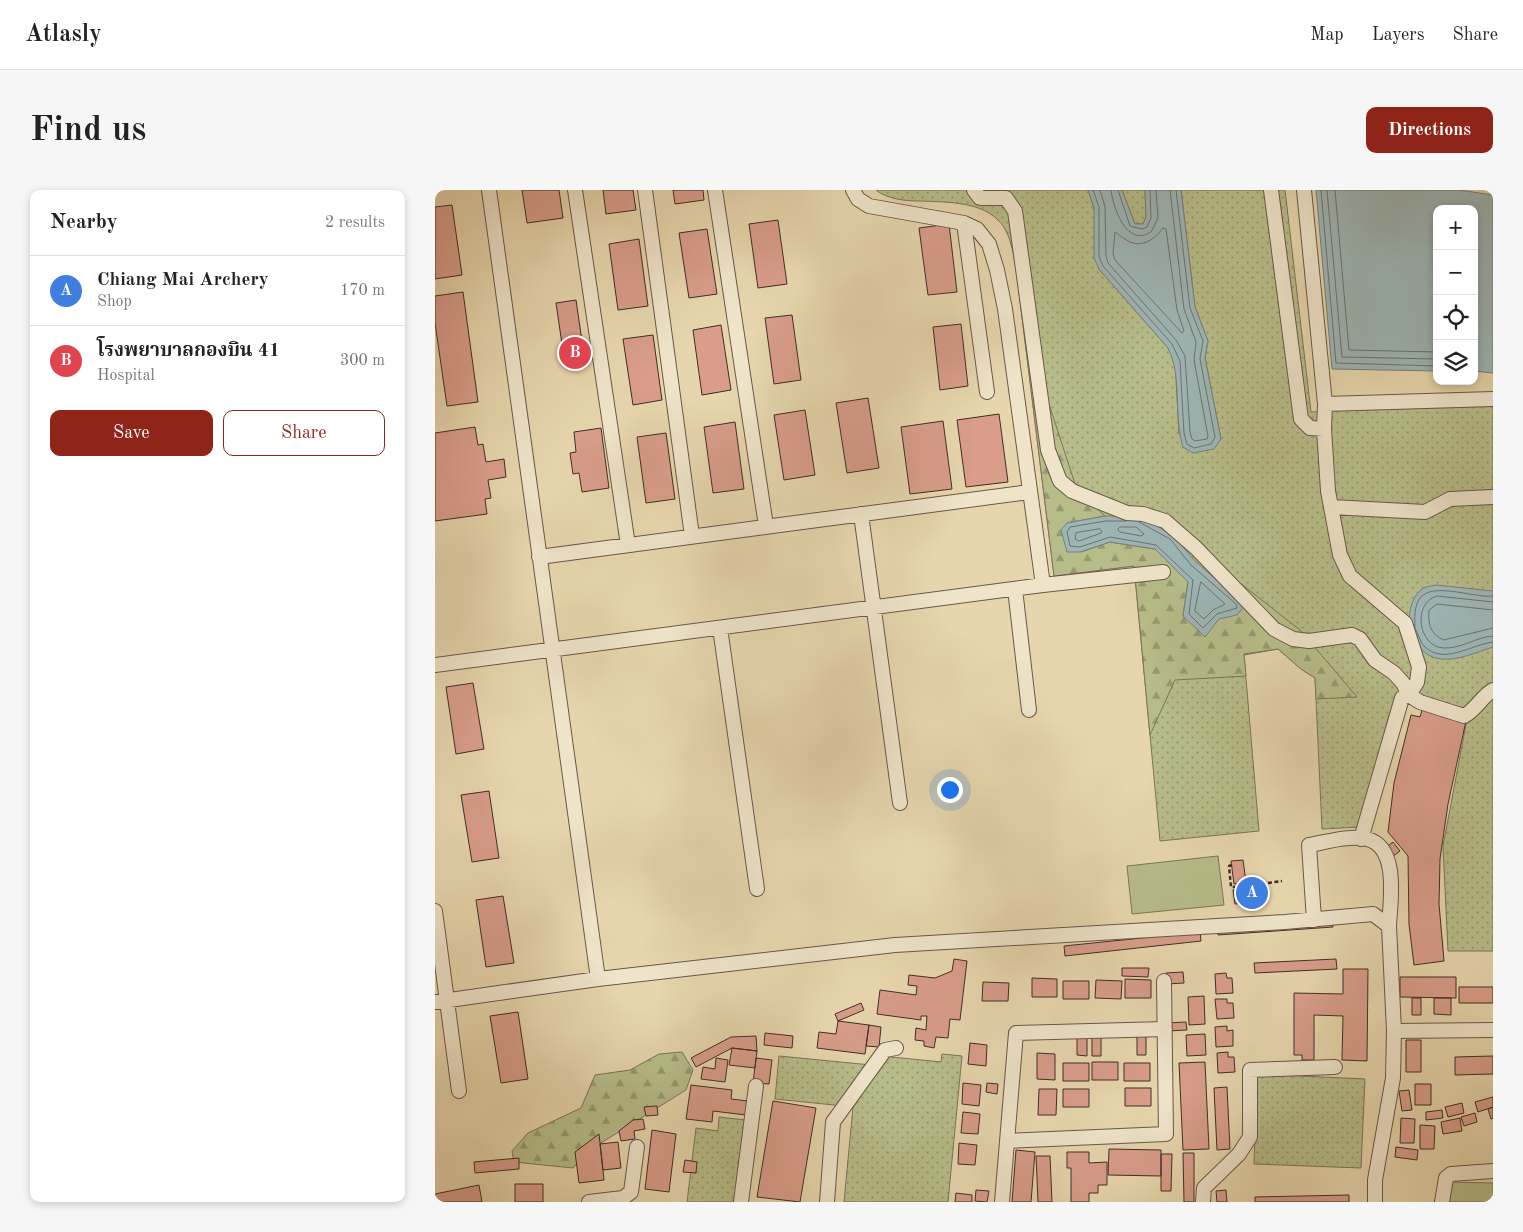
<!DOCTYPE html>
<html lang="en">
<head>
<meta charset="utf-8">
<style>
	body { margin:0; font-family:"Old Standard TT","Noto Serif Thai",serif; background:#f6f6f6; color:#222 }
	.controls { position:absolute; right:15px; top:15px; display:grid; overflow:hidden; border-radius:10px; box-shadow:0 2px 8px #0003 }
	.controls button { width:45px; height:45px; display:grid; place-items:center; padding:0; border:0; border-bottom:1px solid #e0e0e0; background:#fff; color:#222; font:25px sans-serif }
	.you { position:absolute; left:514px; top:599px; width:18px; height:18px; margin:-12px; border:4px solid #fff; border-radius:50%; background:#1a73e8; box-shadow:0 0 0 8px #1a73e833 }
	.badge { display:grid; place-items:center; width:32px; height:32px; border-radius:50%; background:#8f2418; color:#fff; font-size:16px; font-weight:700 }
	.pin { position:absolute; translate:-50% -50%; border:2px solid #fff; box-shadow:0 1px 5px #0006 }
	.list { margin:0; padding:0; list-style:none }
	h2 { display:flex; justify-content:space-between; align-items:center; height:65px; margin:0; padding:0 20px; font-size:21px }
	h2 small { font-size:16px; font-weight:400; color:#767676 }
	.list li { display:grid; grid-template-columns:32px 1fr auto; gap:15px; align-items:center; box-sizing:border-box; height:70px; padding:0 20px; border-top:1px solid #e0e0e0 }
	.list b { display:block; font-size:19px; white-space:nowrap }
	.list p { margin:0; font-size:16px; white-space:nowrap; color:#767676 }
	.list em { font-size:16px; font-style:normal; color:#767676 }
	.actions { display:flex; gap:10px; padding:15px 20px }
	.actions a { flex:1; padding:11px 0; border:1px solid #8f2418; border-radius:10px; text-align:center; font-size:18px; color:#8f2418 }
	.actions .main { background:#8f2418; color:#fff }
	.icon { flex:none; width:28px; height:28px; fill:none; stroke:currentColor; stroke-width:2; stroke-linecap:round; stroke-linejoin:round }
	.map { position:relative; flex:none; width:1058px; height:1012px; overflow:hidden; border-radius:10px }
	header { display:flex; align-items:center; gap:30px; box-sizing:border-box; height:70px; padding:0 25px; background:#fff; border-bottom:1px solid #e0e0e0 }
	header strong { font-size:24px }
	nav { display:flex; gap:28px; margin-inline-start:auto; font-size:18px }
	.intro { display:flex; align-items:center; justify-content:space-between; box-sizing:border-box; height:120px; padding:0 30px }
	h1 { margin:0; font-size:35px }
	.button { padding:12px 22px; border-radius:10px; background:#8f2418; color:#fff; font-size:18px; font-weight:700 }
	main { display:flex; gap:30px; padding:0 30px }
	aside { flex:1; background:#fff; border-radius:10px; box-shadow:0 2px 8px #0003 }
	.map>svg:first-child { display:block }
	.grass { fill:url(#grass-dots); stroke:#7b7658 }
	.forest { fill:url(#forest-firs); stroke:#7b7658 }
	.garden { fill:#b7bd89; stroke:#7b7658 }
	.water { fill:#9db6b6; stroke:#77807c }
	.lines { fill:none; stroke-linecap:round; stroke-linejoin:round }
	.shore { stroke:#6e726e; stroke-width:1 }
	.building { fill:#d99d8a; stroke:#3f2e26 }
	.minor-casing { stroke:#695848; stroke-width:16 }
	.path { stroke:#3f2e26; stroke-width:2.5; stroke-dasharray:4 2.5; stroke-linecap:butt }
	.minor { stroke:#efe4ca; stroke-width:14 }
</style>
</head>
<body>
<header>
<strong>Atlasly</strong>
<nav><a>Map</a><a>Layers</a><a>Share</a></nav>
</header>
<div class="intro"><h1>Find us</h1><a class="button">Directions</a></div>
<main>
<aside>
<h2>Nearby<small>2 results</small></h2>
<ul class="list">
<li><span class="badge" style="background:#3f7fe0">A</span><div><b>Chiang Mai Archery</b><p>Shop</p></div><em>170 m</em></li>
<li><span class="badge" style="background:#e0444e">B</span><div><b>โรงพยาบาลกองบิน 41</b><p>Hospital</p></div><em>300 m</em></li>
</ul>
<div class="actions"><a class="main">Save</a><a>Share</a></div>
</aside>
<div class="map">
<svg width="1058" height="1012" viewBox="0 0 1058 1012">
	<defs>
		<pattern id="grass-dots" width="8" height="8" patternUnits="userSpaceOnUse" patternTransform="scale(1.25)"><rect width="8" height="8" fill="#b7bd89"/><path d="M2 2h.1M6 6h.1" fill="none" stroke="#969a70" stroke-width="1.8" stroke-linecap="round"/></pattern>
		<pattern id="forest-firs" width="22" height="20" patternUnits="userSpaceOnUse" patternTransform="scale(1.25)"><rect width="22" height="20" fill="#b7bd89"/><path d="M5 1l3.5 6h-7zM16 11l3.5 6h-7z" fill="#969a70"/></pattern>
	</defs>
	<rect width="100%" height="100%" fill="#e7d6ad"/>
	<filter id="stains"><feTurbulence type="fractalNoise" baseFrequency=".004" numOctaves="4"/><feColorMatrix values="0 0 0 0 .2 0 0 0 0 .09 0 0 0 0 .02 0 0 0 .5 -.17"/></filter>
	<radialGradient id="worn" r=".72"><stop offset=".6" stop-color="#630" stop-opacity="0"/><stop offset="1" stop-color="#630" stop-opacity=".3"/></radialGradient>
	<path class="grass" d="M441,0H653L659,18L664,79L733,158L740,171L744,244L786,249L770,168L773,151L760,117L746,0H850L876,222L1058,209V761H1013L1008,656L1033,524L981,510L954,525L926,637L887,639L880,488L866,479L843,459L809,465L824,641L725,651L699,376L619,386L581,78C578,62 575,40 562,29C543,11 508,12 484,11C470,11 452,9 441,0Z
		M687,0H710L711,27L708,34H700Z
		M507,864L527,866L513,1012H409L418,917L340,909L344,866L436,875L437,865L506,872Z
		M822,884L930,889L926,978L819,974Z
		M284,927L310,930L300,1012H252L261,938L283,941Z"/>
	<path class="forest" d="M581,78H590L613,211L642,300L670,326L632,333L646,362L675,352L720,359L753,392L748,426C771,428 793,434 810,415L772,381L782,375L865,440L922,507L881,509L880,488L866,479L843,459L809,464L811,486L740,490L715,545L699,376L619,386Z
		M247,862L258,880L251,900L153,961L138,978L79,972L77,961L93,943L146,918L160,885L195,880L224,864Z"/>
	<path class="garden" d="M783,666L789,715L697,724L692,676Z
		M1013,992L1058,993V1012H1013Z"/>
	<path class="water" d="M653,0H687L700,34H708L711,27L710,0H746L760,117L773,151L770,168L786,249L779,259L758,263L748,257C738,225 748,188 733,158L664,79L659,68V18Z
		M881,0H1024L1058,5V183L1039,181V19H1002V181L897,179Z
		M670,326H704L738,345L760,371L810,415L802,425L784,429L770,447L748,426L753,392L720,359L675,352L645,362H632L626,340L632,333Z
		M1001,395L1058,401V457C1042,462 1023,471 1006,469C975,466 964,419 986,400C989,397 996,396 1001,395Z"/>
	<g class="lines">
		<path class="shore" d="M658,0L664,17V67L668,76L737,154L745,171L749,243L752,254L759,258L776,254L780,247L765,169L768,151L755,118L741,0
			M665,0L670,17L671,66L673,73L741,150L750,166L755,242L757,249L760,251L772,249L773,246L759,170L761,152L749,119L735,0
			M676,0C678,18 692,58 716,42L723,28L721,0
			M683,0L695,36L707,39L712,37L716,28L715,0
			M886,0L901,173L1002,176
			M892,0L907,167L1002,169
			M900,0L914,160L1002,162
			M728,38L731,39L742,120L749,141L747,143L680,70L678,64L680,42C684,44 686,47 690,49C705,60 719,50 728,38Z
			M691,331H671L635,337L632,342L635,356L645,357L675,347L721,355L758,390L754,424L768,438L782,424L802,418L801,414L756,375L735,349L704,332
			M685,337H701L709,344L706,346L685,342L683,340Z
			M665,339L667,341L666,343L644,351L640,349L641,343Z
			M766,392L790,414L778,420L769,429L760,421Z
			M1058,412L1002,406C977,413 983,456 1008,458C1026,459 1041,447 1058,446
			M1058,420L1002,414L994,420C993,434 995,444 1009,450L1058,438
			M980,437C980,431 979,423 981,417C987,386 1037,409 1058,406
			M980,438C983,443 985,452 989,456C1009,476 1037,454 1058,452"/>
	</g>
	<path class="building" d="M87,0H124L128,28L92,33Z
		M168,0H198L201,20L171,24Z
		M238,0H268L269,10L240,14Z
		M17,15L27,85L0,89V17Z
		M343,30L352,94L323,98L314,34Z
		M514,34L522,102L493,105L484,38Z
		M272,39L282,104L254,108L244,43Z
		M204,49L213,116L183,120L174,54Z
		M28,102L43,212L12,216L0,133V106Z
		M141,110L150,172L130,175L121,113Z
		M357,125L366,190L339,194L330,128Z
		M526,134L533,196L505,200L498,137Z
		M286,135L296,200L267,205L258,140Z
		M218,145L227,210L198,215L188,149Z
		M433,208L444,278L412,283L401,213Z
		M370,220L380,285L349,290L339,225Z
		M564,224L573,292L531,297L522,230Z
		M508,231L517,299L475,304L466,237Z
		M300,232L309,299L278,303L269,237Z
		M40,237L43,255L48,254L51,272L69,269L71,287L53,290L56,308L50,309L52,324L0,331V243Z
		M166,238L174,298L147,302L144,283L138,284L135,263L141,262L139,242Z
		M231,243L240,309L211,313L202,247Z
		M38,493L49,559L21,564L11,497Z
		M988,517L1031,531L1013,614L1005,669L1004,714L1009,771L979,775L974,734L973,666L953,642L959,593L976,525L985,527Z
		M54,601L64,668L37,672L26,605Z
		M958,652L965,661L949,673L942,664Z
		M808,670L811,692L799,694L796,671Z
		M820,697L822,711L800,714L798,700Z
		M68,706L79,773L51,777L41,710Z
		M897,732L898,737L783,745V739Z
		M765,742L766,751L630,766L629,756Z
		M519,769L532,771L525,830L515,829L513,848L501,847L499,858L489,856V851L480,850L481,838L491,840L492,826H486V830L442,824L445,800L481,805L482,796L473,795L474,785L500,788L517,781Z
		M901,769L902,779L820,783L819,773Z
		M687,778H714L713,787L687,786Z
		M908,779H933L932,871L907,870L908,826L879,825V870H867V865H859V803L908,804Z
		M748,782L749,793L732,794L731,783Z
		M791,783L792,788H797L798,803L781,804L780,784Z
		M965,787H1021V808L965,807Z
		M597,788L622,789V807H597Z
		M690,789L716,790V808H690Z
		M661,790L687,791L686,809L660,808Z
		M628,791H654V809H628Z
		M548,792L574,793L573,811H547Z
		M1024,797H1058V813H1024Z
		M769,806L770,834L754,835L753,807Z
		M977,808H986V825H977Z
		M999,808H1016V825L999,824Z
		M780,809H792V813H798L799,828L782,829Z
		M426,813L429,820L403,831L400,824Z
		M83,822L93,889L66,893L55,826Z
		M403,831L434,835L430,864L382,858L384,842L401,844Z
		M751,832L752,840L732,841L731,833Z
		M434,835L446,837L444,857L431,856Z
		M792,836V841L798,840V856L781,857L780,837Z
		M330,843L358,846L357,858L329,855Z
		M770,844L771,865L752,866L751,845Z
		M702,845H711V865H702Z
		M321,846L322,861L297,858L261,877L256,868L296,847Z
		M642,847H652V866L642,865Z
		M657,847H666V866H657Z
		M971,850H986V882H971Z
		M535,853L552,855L551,876L533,874Z
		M297,858L322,861L320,878L294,875Z
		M793,862V867H799L800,882L783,883L782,863Z
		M602,863L620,864V890L602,889Z
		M1058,866V884L1020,885V867Z
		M281,868L293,870L290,892L266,889L268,877L280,879Z
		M321,868L337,870L334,894L318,893Z
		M657,872H683V890H657Z
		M770,872L774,959L748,960L744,873Z
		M628,873H654V891H628Z
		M689,873H715V891H689Z
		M528,893L546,895L544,916L527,914Z
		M552,893L563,894L562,904L551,902Z
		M980,894H996V915H980Z
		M256,895L297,900L296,909L313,911L311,925L278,921L277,932L251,929Z
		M792,897L795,959L782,960L779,898Z
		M690,898H716V916H690Z
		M604,899H622L621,925H603Z
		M628,899H654V917H628Z
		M974,900L977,920L967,921L964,901Z
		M1058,907V917L1043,922L1040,912Z
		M338,911L381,918L365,1012L322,1007Z
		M1027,913L1029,923L1013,927L1010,917Z
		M222,916L223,925L211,926L209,917Z
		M1058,917V928L1056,929L1053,919Z
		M1007,920L1008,928L991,930V922Z
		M528,922L545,924L543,944L526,943Z
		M1040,923L1042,932L1029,936L1026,927Z
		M966,928L980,929L979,953H965Z
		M1025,928L1027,941L1008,944L1006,932Z
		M208,929L210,939L199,941L200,949L186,951L184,941L198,930Z
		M985,935L1000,936L999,959H985Z
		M217,940L241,944L234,1002L210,999Z
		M164,944L169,990L144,993L140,962Z
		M183,952L186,978L168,980L165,954Z
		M524,953L542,955L540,975L523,974Z
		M961,957L983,960L982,970L960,967Z
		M674,959L726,960V986L673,985Z
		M581,960L600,962L596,1012H577Z
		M632,962H654V973L672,972V995H663V1003H654V1012H636V978H632Z
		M748,963H759V1012H749Z
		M726,964H737L736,1001H726Z
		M601,966H615L617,1012H603Z
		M84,968V979L40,983L39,972Z
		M250,970L262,972L261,983L248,982Z
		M80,994H108V1012H80Z
		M44,995L47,1012H0V1004Z
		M541,1000L554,1001L552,1012L540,1011Z
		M791,1000L792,1012H782L781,1001Z
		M521,1003L537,1005V1012H520Z
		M914,1005V1012H820V1007Z"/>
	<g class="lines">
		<g class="minor-casing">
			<path id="minor" d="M54,0L163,789
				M140,0L193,355
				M210,0L257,346
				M280,0L331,336
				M539,0L545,8H571L580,21L613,260L625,291L637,301L692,323L708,324L730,331L761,358L839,439L858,449L874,451L917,445L925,449L940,470L959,483L968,493L974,505L985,512L1029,526C1041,520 1046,507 1058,500
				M836,0L866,229L875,238L889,239
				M869,0L890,214L1058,209
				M529,33L552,202
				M890,214L889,239L893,301L905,365L915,386L970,433L984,477L982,492L974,505L967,508L926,649
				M896,317L990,322L1015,309L1058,307
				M426,324L465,613
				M104,367L594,302
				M608,395L728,382
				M580,399L594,520
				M285,438L322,699
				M0,475L608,395L570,119L562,80L554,54L542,39L529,33L434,16L423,9L418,0
				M0,721L24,901
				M879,730L874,655C892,652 914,645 932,649C965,657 955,713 954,736
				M0,812L163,789L460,755L850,732L938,724L954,736L959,841L958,888L940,990V1012
				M959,841L1058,840
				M572,951L731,944L729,791
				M154,1012L188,1008L196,1002L202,957
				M306,1012L321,896
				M392,1012L398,932L450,860L461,858
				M567,1012L581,843L730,839
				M768,1012L769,998L804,964L815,947V880L900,877
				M1007,1012L1011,988L1016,984L1058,981"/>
		</g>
		<path class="path" d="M797,675L794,676L796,697H803
			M804,699L803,697L847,691"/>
		<use href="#minor" class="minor"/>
	</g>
	<rect width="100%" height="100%" filter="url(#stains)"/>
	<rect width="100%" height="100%" fill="url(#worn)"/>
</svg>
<div class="controls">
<button>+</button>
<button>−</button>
<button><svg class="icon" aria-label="locate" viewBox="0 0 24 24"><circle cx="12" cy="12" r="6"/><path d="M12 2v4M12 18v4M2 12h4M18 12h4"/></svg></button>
<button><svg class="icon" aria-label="layers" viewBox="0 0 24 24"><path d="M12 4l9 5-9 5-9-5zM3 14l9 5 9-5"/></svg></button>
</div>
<div class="you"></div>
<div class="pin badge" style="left:817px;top:703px;background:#3f7fe0">A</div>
<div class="pin badge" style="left:140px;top:163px;background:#e0444e">B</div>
</div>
</main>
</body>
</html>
